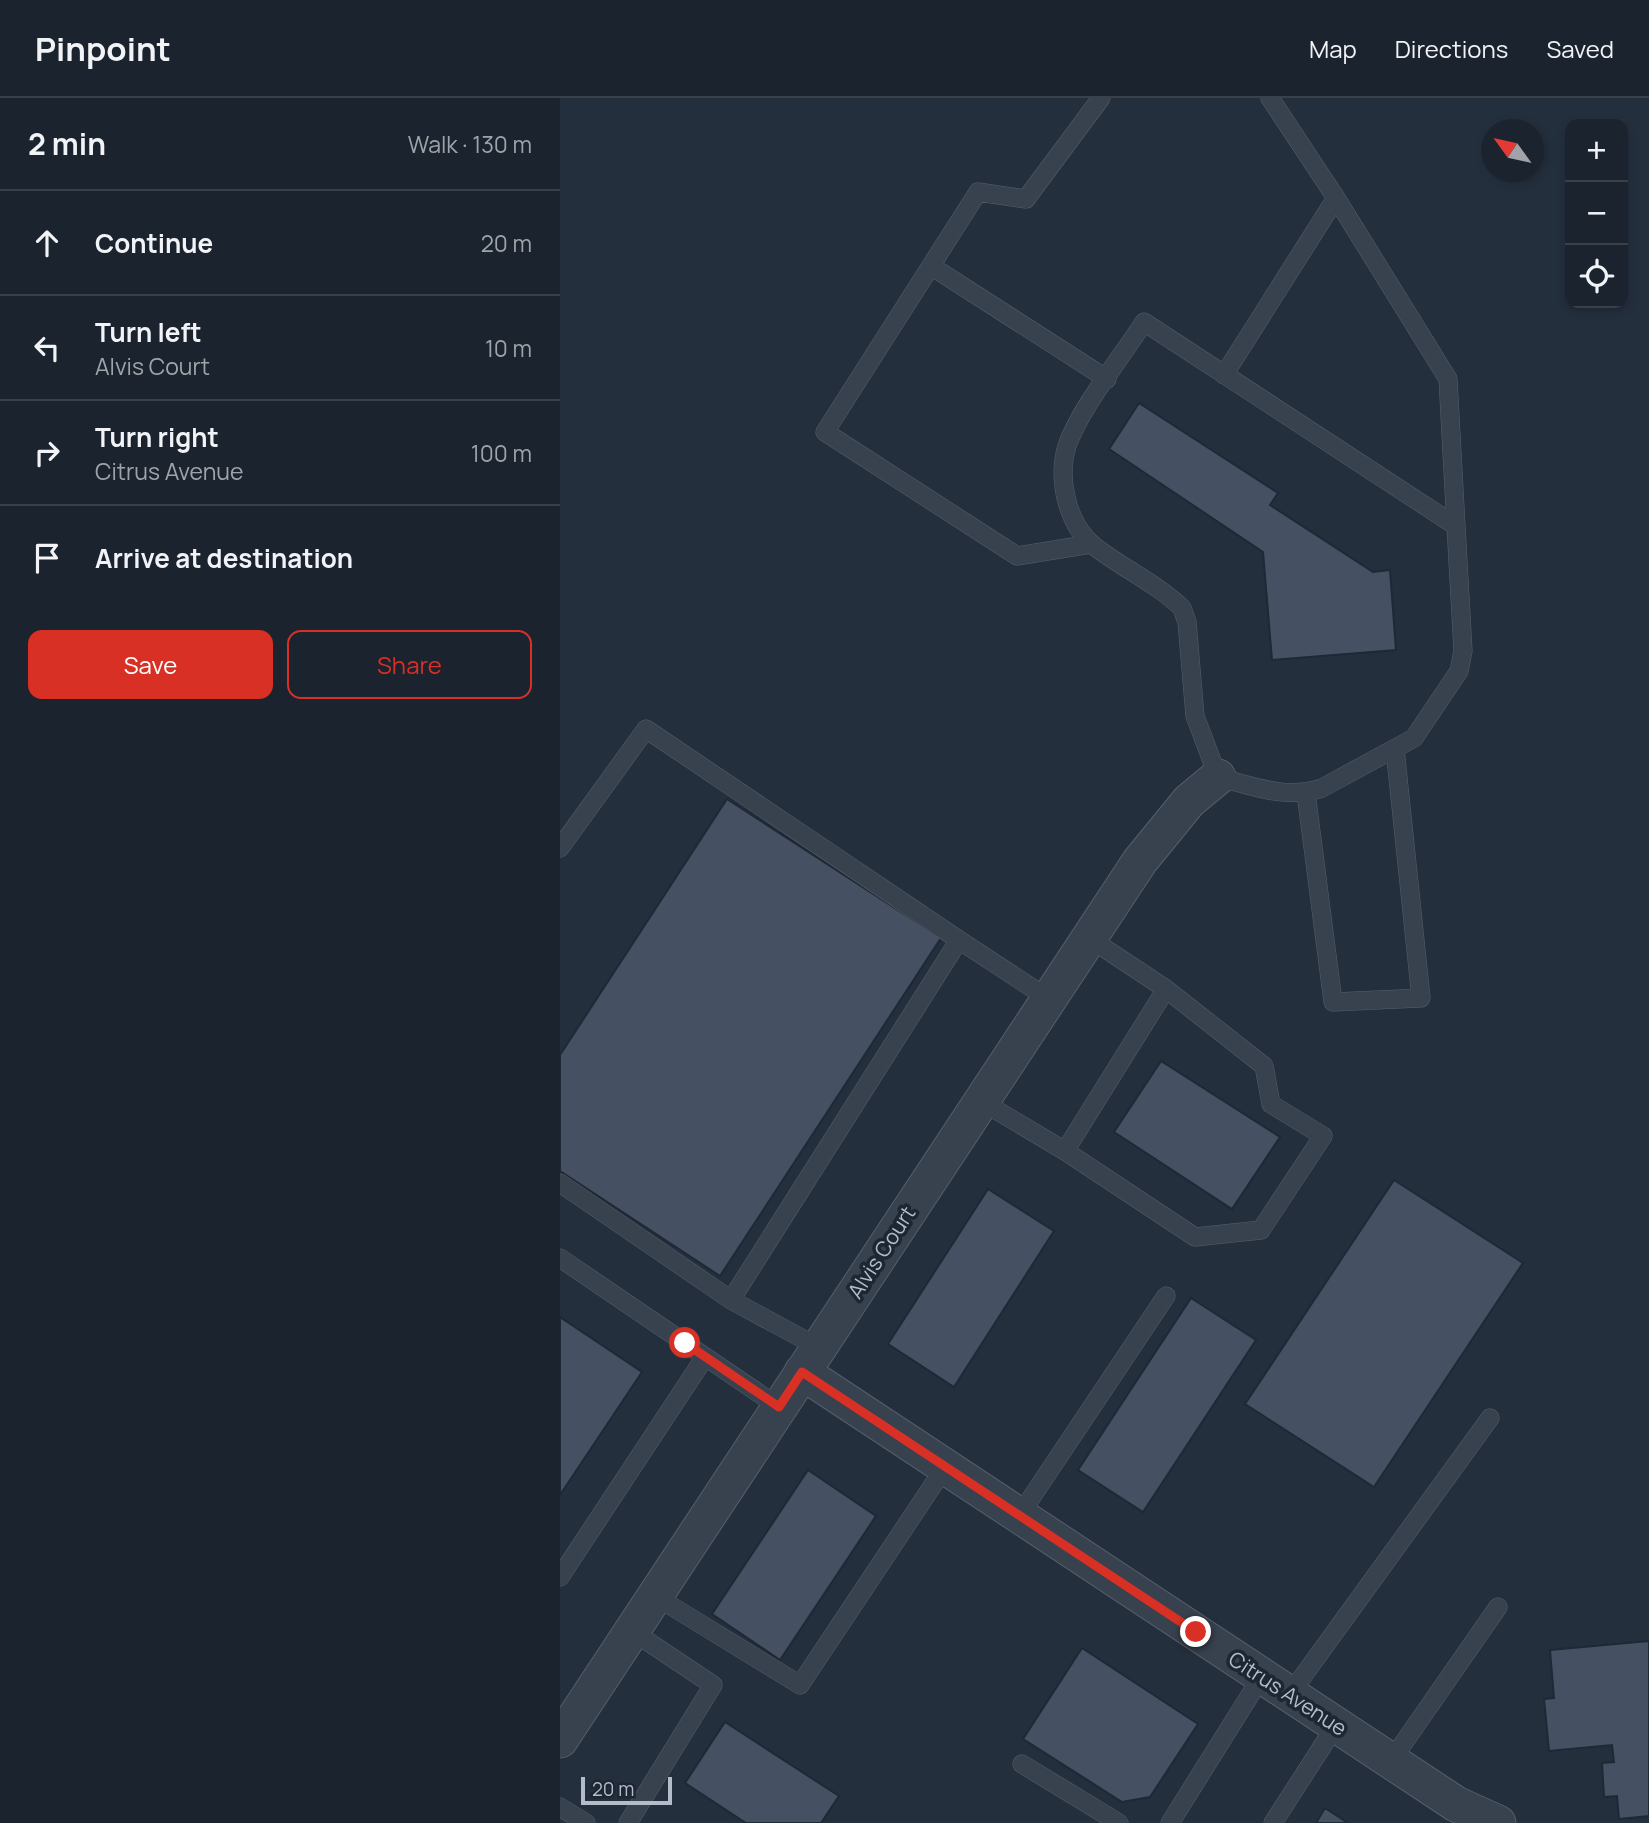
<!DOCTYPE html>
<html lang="en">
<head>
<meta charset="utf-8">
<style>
	body { margin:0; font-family:Manrope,sans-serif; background:#242b36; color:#f1f3f6 }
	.controls { position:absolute; right:21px; top:21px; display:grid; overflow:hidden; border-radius:14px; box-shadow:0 4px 10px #0003 }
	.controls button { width:63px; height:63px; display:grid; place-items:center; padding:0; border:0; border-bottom:2px solid #39404a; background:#1b232e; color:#f1f3f6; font:35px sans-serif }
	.compass { position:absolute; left:921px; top:21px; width:63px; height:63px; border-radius:50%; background:#1b232e; box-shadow:0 4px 10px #0003; rotate:303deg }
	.scale { position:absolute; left:21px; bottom:18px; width:91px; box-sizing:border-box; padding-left:7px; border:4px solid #b4bcc9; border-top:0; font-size:19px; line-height:24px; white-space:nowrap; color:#b4bcc9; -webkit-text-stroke:5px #1d2633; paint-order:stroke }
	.stop { position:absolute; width:21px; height:21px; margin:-16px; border:5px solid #d93025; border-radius:50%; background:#fff }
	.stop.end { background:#d93025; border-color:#fff; box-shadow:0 2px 7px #0008 }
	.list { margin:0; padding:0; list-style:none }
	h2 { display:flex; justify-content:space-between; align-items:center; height:91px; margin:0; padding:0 28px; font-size:30px }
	h2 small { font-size:23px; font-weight:400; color:#a0a4aa }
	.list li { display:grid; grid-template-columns:46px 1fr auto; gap:21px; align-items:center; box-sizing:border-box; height:105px; padding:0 28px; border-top:2px solid #39404a }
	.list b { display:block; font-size:26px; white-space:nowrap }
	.list p { margin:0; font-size:23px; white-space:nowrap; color:#a0a4aa }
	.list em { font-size:23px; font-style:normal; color:#a0a4aa }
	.actions { display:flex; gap:14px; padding:21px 28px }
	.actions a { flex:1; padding:16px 0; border:2px solid #d93025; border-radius:14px; text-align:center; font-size:24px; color:#d93025 }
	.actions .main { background:#d93025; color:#fff }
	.icon { flex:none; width:38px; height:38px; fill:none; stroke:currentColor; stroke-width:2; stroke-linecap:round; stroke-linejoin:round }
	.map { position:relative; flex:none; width:1089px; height:1725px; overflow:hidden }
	header { display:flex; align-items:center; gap:42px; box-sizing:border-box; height:98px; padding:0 35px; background:#1b232e; border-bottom:2px solid #39404a }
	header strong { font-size:33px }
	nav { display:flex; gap:38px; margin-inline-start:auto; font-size:24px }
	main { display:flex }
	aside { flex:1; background:#1b232e }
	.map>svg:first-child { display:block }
	.building { fill:#455162; stroke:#1f2835; stroke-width:2 }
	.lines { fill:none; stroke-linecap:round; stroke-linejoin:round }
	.lane-casing { stroke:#565f6c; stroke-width:19 }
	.street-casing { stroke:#565f6c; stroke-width:37 }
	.lane { stroke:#38414e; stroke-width:18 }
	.street { stroke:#38414e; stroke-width:35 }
	.route { stroke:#d93025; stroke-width:9 }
	.labels { text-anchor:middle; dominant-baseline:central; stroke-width:7; stroke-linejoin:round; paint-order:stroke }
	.street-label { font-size:21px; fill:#b4bcc9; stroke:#1d2633 }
</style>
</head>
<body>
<header>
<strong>Pinpoint</strong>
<nav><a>Map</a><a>Directions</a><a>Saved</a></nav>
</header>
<main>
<aside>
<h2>2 min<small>Walk · 130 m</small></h2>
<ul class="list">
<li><svg class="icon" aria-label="ahead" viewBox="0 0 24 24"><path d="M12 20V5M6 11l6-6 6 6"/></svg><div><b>Continue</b></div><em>20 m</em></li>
<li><svg class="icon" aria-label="left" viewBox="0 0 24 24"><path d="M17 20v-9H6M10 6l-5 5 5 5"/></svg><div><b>Turn left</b><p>Alvis Court</p></div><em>10 m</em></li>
<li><svg class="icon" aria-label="right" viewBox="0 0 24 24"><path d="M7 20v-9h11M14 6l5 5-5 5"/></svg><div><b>Turn right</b><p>Citrus Avenue</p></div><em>100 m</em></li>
<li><svg class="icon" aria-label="arrive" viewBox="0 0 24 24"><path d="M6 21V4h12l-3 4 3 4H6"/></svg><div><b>Arrive at destination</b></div></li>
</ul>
<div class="actions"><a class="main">Save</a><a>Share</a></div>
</aside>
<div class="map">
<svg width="1089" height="1725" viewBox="0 0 1089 1725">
	<rect width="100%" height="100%" fill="#242f3e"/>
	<path class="building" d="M579,305L718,395L710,407L813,474L830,472L836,552L712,562L703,454L549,351Z
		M167,701L381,840L160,1178L0,1073V957Z
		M601,963L720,1039L672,1111L554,1034Z
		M834,1082L963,1165L814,1389L685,1306Z
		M428,1091L494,1133L394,1289L328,1246Z
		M631,1200L696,1242L583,1414L518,1372Z
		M0,1219L82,1274L0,1397Z
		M248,1372L316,1418L220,1562L152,1516Z
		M1089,1543V1718L1059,1721L1057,1698L1044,1699L1042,1665L1054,1664L1052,1647L989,1653L984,1601L994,1600L990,1552Z
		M522,1550L638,1626L590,1699L562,1704L463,1641Z
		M165,1624L279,1698L261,1725H186L125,1685Z
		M765,1710L788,1725H756Z"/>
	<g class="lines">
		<g class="lane-casing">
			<path id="lane" d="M710,0L776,100
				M371,168L547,281
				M584,224L896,428L903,553L899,573L854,640L762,690C727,702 692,688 658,679L635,618L627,524L622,510C596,485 562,470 534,448C507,426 497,381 507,348C520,310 561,260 584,224Z
				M664,277L776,100L888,281L896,428
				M531,446L457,458L265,334L418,94L466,101L541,0
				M746,695L773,904L861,900L835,651
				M0,750L86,631L399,842
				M421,1003L505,1053L606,891L529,840
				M505,1053L635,1139L701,1132L763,1038L711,1006L704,968L606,891
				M0,1085L171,1202
				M0,1160L219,1309
				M258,1249L171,1202L399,842L489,901
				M459,1418L606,1198
				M0,1479L145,1259
				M95,1498L240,1587L385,1369
				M730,1596L930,1320
				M831,1663L938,1509
				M462,1666L559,1725
				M0,1709L26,1725
				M68,1725L153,1587L72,1533
				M610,1725L702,1578
				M713,1725L776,1627"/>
		</g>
		<g class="street-casing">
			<path id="street" d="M242,1274L896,1706L938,1725
				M0,1642L580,763L629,703L658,679"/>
		</g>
		<use href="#lane" class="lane"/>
		<use href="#street" class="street"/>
	</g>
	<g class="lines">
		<path class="route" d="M125,1245L219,1309L242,1274L636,1534"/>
	</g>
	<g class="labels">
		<g class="street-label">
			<text transform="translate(321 1154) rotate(-57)">Alvis Court</text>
			<text transform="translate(728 1595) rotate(33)">Citrus Avenue</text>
		</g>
	</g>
</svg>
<div class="controls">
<button>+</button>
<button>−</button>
<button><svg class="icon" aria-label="locate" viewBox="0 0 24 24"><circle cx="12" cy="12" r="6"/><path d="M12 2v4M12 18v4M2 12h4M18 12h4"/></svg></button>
</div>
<svg class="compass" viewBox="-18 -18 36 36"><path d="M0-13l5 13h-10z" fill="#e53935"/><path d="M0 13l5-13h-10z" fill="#a0a4aa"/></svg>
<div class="scale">20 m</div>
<div class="stop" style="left:125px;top:1245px"></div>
<div class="stop end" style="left:636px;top:1534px"></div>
</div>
</main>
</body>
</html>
